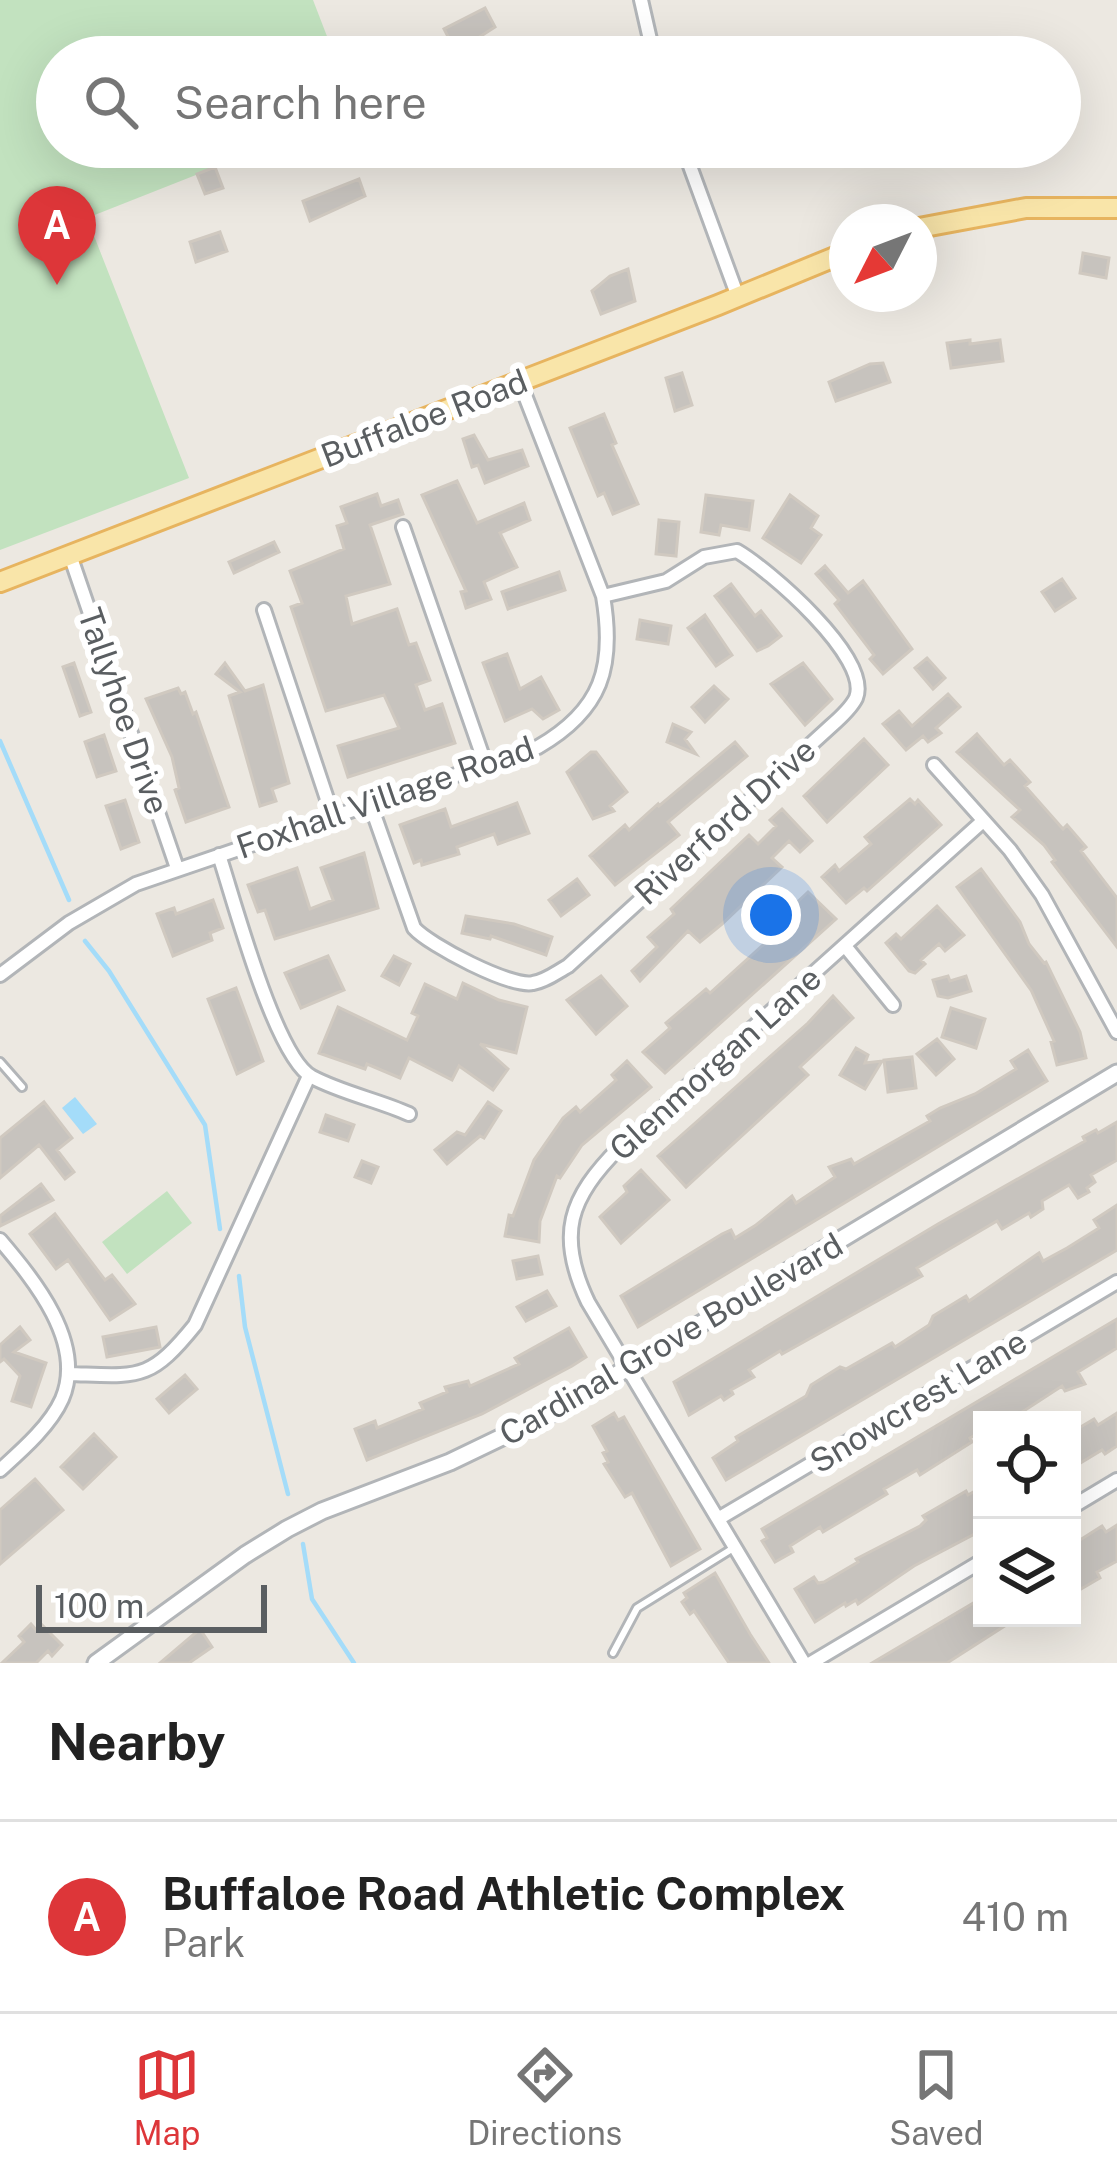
<!DOCTYPE html>
<html lang="en">
<head>
<meta charset="utf-8">
<style>
	body { margin:0; font-family:"Public Sans",sans-serif; background:#f2f2f2; color:#222 }
	.controls { position:absolute; right:36px; bottom:36px; display:grid; overflow:hidden; border-radius:0px; box-shadow:0 12px 48px #0002 }
	.controls button { width:108px; height:108px; display:grid; place-items:center; padding:0; border:0; border-bottom:3px solid #e0e0e0; background:#fff; color:#222; font:60px sans-serif }
	.compass { position:absolute; left:829px; top:204px; width:108px; height:108px; border-radius:50%; background:#fff; box-shadow:0 12px 48px #0002; rotate:228deg }
	.scale { position:absolute; left:36px; bottom:30px; width:231px; box-sizing:border-box; padding-left:12px; border:6px solid #5a5e61; border-top:0; font-size:33px; line-height:42px; white-space:nowrap; color:#5a5e61; -webkit-text-stroke:9px #fff; paint-order:stroke }
	.you { position:absolute; left:771px; top:915px; width:42px; height:42px; margin:-30px; border:9px solid #fff; border-radius:50%; background:#1a73e8; box-shadow:0 0 0 18px #1a73e833 }
	.badge { display:grid; place-items:center; width:78px; height:78px; border-radius:50%; background:#dd3639; color:#fff; font-size:39px; font-weight:700 }
	.pin { position:absolute; translate:-50% -99px; filter:drop-shadow(0 3px 6px #0008) }
	.pin::after { content:''; position:absolute; top:63px; width:42px; height:36px; background:inherit; clip-path:polygon(0 0,100% 0,50% 100%) }
	.list { margin:0; padding:0; list-style:none }
	h2 { display:flex; justify-content:space-between; align-items:center; height:156px; margin:0; padding:0 48px; font-size:51px }
	h2 small { font-size:39px; font-weight:400; color:#767676 }
	.list li { display:grid; grid-template-columns:78px 1fr auto; gap:36px; align-items:center; box-sizing:border-box; height:192px; padding:0 48px; border-top:3px solid #e0e0e0 }
	.list b { display:block; font-size:45px; white-space:nowrap }
	.list p { margin:0; font-size:39px; white-space:nowrap; color:#767676 }
	.list em { font-size:39px; font-style:normal; color:#767676 }
	.icon { flex:none; width:66px; height:66px; fill:none; stroke:currentColor; stroke-width:2; stroke-linecap:round; stroke-linejoin:round }
	.map { position:relative; flex:none; width:1117px; height:1663px; overflow:hidden }
	.search { position:absolute; background:#fff; box-shadow:0 12px 48px #0002; left:36px; right:36px; top:36px; height:132px; display:flex; align-items:center; gap:30px; box-sizing:border-box; padding:0 42px; border-radius:66px; color:#767676; font-size:45px }
	.sheet { height:348px; background:#fff }
	nav { display:flex; justify-content:space-around; align-items:center; box-sizing:border-box; height:168px; border-top:3px solid #e0e0e0; background:#fff; font-size:33px; color:#767676 }
	nav a { display:grid; justify-items:center; gap:6px }
	nav .on { color:#dd3639 }
	.map>svg:first-child { display:block }
	.green { fill:#c2e2bf }
	.water { fill:#a4dcf9 }
	.lines { fill:none; stroke-linecap:round; stroke-linejoin:round }
	.stream { stroke:#a4dcf9; stroke-width:4.5 }
	.building { fill:#c7c3be; stroke:#d0c9c0; stroke-width:3 }
	.service-casing { stroke:#b2b5b8; stroke-width:12 }
	.minor-casing { stroke:#b2b5b8; stroke-width:18 }
	.tertiary-casing { stroke:#b2b5b8; stroke-width:21 }
	.primary-casing { stroke:#e7b45f; stroke-width:24 }
	.service { stroke:#fff; stroke-width:6 }
	.minor { stroke:#fff; stroke-width:12 }
	.tertiary { stroke:#fff; stroke-width:15 }
	.primary { stroke:#f9e5a9; stroke-width:18 }
	.labels { text-anchor:middle; dominant-baseline:central; stroke-width:12; stroke-linejoin:round; paint-order:stroke }
	.street-label { font-size:33px; fill:#5a5e61; stroke:#fff }
</style>
</head>
<body>
<div class="map">
<svg width="1117" height="1663" viewBox="0 0 1117 1663">
	<rect width="100%" height="100%" fill="#ece8e1"/>
	<path class="green" d="M0,0H313L335,57H57V147H267L87,218L189,478L0,550Z
		M167,1191L192,1223L127,1274L102,1242Z"/>
	<path class="water" d="M75,1097L97,1124L83,1134L62,1108Z"/>
	<g class="lines">
		<path class="stream" d="M0,741L69,900
			M85,941L109,971L205,1125L220,1229
			M239,1276L245,1327L288,1494
			M303,1544L312,1599L354,1663"/>
	</g>
	<path class="building" d="M485,8L495,27L456,52L444,29Z
		M215,167L223,188L205,194L197,174Z
		M359,179L365,196L310,221L303,201Z
		M220,232L227,251L196,262L190,242Z
		M1083,253L1109,258L1106,278L1080,273Z
		M628,269L635,301L601,314L592,291L610,276Z
		M970,340V344L1000,340L1003,361L951,368L947,343Z
		M883,363L890,382L836,401L829,382L870,364Z
		M682,373L692,405L675,411L666,378Z
		M604,414L616,443L612,445L638,504L613,514L604,493L598,496L570,428Z
		M474,435L488,460L522,450L528,466L485,483L478,465L472,467L463,439Z
		M457,481L477,523L524,503L530,520L500,533L517,567L484,582L491,599L466,608L461,592L466,591L422,495Z
		M377,494L381,506L398,500L403,514L370,525L390,584L346,596L352,624L397,609L409,645L416,643L430,680L416,685L425,710L442,704L455,743L348,777L338,746L399,728L384,695L326,711L291,607L302,603L290,571L344,549L337,526L347,523L341,507Z
		M706,495L753,501L749,530L721,525L719,535L701,532Z
		M790,495L818,516L811,528L821,535L801,563L763,538Z
		M659,520L679,522L676,556L656,554Z
		M274,542L279,552L234,573L229,562Z
		M825,566L848,593L863,581L912,649L883,674L870,659L874,655L835,604L839,600L816,574Z
		M559,572L565,590L508,609L502,592Z
		M1062,579L1075,598L1055,611L1042,592Z
		M731,584L755,616L761,611L781,636L768,646L757,651L715,596Z
		M705,615L732,655L716,666L688,628Z
		M640,620L671,626L668,644L637,639Z
		M507,654L520,689L541,677L559,710L543,719L532,709L505,721L483,663Z
		M927,658L945,678L933,689L915,668Z
		M74,663L91,712L80,716L63,667Z
		M225,663L245,691L263,685L289,783L272,789L276,801L260,806L229,696L240,692L216,674Z
		M803,663L832,699L805,725L771,684Z
		M714,686L728,699L705,722L692,707Z
		M178,688L181,694L185,692L193,714L196,712L229,807L186,822L175,790L179,788L172,757L146,699Z
		M948,694L960,707L936,728L941,733L928,742L923,736L906,750L883,724L899,711L912,726Z
		M673,724L691,732L685,739L696,754L667,742Z
		M977,734L1004,765L1010,760L1030,782L1025,786L1063,829L1067,825L1086,847L1081,851L1117,898V947L1052,862L1055,860L1044,845L1012,817L1020,810L957,752Z
		M104,735L116,771L97,777L85,742Z
		M864,739L888,765L827,822L804,796Z
		M735,742L747,756L668,822L679,835L615,885L590,856L625,825L629,830L658,804L659,806Z
		M591,752H596L627,792L610,806L614,811L593,819L567,772Z
		M910,799L915,804L918,800L941,825L867,891L864,888L846,903L822,877L835,865L839,871L871,844L865,837Z
		M125,800L139,842L121,849L106,806Z
		M517,803L529,833L498,844L494,834L457,847L459,854L422,865L421,860L414,863L400,825L445,809L451,827Z
		M782,809L812,841L800,852L789,841L772,858L782,867L722,924L700,942L688,931L640,981L632,971L657,947L648,937L674,914L671,909L749,835L758,844L776,826L770,820Z
		M364,853L378,908L275,939L265,910L258,912L248,885L297,868L310,909L333,900L321,868Z
		M981,869L1020,922L1029,944L1044,963L1046,962L1080,1032L1086,1058L1057,1065L1051,1042L1054,1041L1031,990L957,887Z
		M577,879L589,895L561,916L549,900Z
		M808,892L836,919L665,1073L643,1052L670,1028L666,1023L706,989L710,993L795,916L789,910Z
		M213,900L223,928L210,933L212,940L173,956L157,914L174,908L176,914Z
		M937,906L964,935L945,951L939,944L921,960L925,964L915,973L909,971L886,943L896,934L901,939Z
		M466,916L514,924L552,937L546,955L491,936L490,939L462,933Z
		M328,956L344,990L301,1008L285,973Z
		M394,956L410,964L399,985L382,976Z
		M601,976L627,1006L596,1034L567,1000Z
		M948,976L950,981L966,976L971,991L948,998L938,996L933,980Z
		M463,983L499,1000L527,1007L516,1053L480,1044L508,1069L493,1090L459,1066L452,1080L409,1058L400,1078L367,1064L365,1069L319,1053L338,1007L407,1040L418,1016L412,1013L425,984L457,999Z
		M236,988L263,1061L237,1074L208,999Z
		M833,996L853,1018L800,1067L808,1075L686,1187L658,1156L808,1023Z
		M951,1008L985,1019L976,1048L942,1037Z
		M937,1039L954,1059L936,1075L917,1054Z
		M856,1048L868,1055L865,1063L882,1061L865,1089L840,1075Z
		M1028,1050L1047,1081L638,1327L621,1296L722,1234L731,1230L735,1238L756,1225L792,1196L796,1203L835,1177L829,1167L851,1159L854,1164L930,1121L927,1116L940,1108L975,1094L1016,1069L1011,1061Z
		M912,1057L916,1088L888,1092L884,1060Z
		M627,1061L651,1087L582,1145L560,1178L557,1176L540,1221L539,1242L505,1236L509,1215L513,1216L534,1160L563,1118L576,1107L580,1112L616,1080L612,1075Z
		M44,1102L72,1138L57,1150L74,1172L65,1179L39,1145L0,1178V1138Z
		M488,1102L501,1111L484,1138L480,1136L447,1164L435,1150L457,1132L465,1135Z
		M326,1115L354,1125L348,1141L320,1132Z
		M1117,1122V1160L1091,1175L1095,1182L1087,1188L1089,1192L1078,1198L1069,1185L1042,1201L1043,1209L1031,1217L1029,1213L1002,1229L997,1221L917,1268L922,1276L782,1354L780,1351L749,1370L754,1377L731,1390L733,1394L724,1400L721,1396L689,1415L674,1382L938,1224L1085,1141L1083,1137L1096,1130L1098,1133Z
		M362,1161L378,1167L371,1183L355,1177Z
		M641,1170L669,1200L621,1243L600,1217L627,1192L624,1186Z
		M41,1184L53,1200L0,1226V1216Z
		M1117,1205V1250L726,1480L713,1458L738,1441L736,1437L806,1396L811,1385L840,1367L846,1369L892,1343L895,1347L929,1325L933,1316L966,1296L969,1301L1039,1253L1043,1261L1067,1248L1099,1228L1094,1220Z
		M55,1214L105,1280L112,1275L135,1304L110,1320L68,1260L56,1269L30,1234Z
		M538,1256L542,1274L517,1279L513,1261Z
		M547,1291L556,1306L526,1321L517,1307Z
		M1117,1319V1348L1078,1372L1085,1384L1065,1391L1062,1386L1010,1420H982V1431L970,1438L972,1442L920,1475L917,1470L884,1489L887,1494L823,1532L820,1527L790,1546L793,1552L775,1562L762,1541L767,1538L762,1529Z
		M20,1327L30,1340L14,1352L46,1363L31,1407L12,1401L20,1376L4,1359L0,1362V1345Z
		M156,1327L160,1347L107,1357L103,1337Z
		M569,1328L586,1357L572,1366L482,1414L367,1460L355,1429L375,1421L377,1428L423,1409L420,1403L447,1392L445,1387L468,1381L470,1386L519,1364L515,1358Z
		M185,1375L197,1389L169,1413L157,1399Z
		M614,1413L618,1420L624,1417L700,1549L671,1566L632,1493L625,1497L604,1464L608,1462L603,1453L607,1451L593,1426Z
		M1117,1413V1446L1105,1454L1102,1450L1072,1468V1432L1094,1419L1098,1425Z
		M94,1434L116,1457L83,1489L61,1467Z
		M35,1479L63,1510L0,1564V1510Z
		M982,1487V1530L914,1566L858,1604L856,1600L846,1606L845,1603L815,1622L795,1589L814,1577L818,1583L824,1582L858,1562L856,1559L920,1526L926,1520L923,1516L966,1491L968,1495Z
		M1117,1525V1561L1097,1572L1100,1578L1081,1589L1078,1584L1072,1587V1545L1102,1526L1106,1532Z
		M715,1573L750,1634L769,1663H729L694,1611L690,1614L682,1602L687,1598L684,1593Z
		M982,1598V1618H1017L947,1663H872Z
		M31,1624L37,1631L42,1625L62,1645L52,1656L48,1651L36,1663H2L24,1642L19,1636Z
		M200,1629L212,1647L189,1663H160Z"/>
	<g class="lines">
		<g class="service-casing">
			<path id="service" d="M0,1062L22,1087
				M613,1653L637,1608L735,1547"/>
		</g>
		<g class="minor-casing">
			<path id="minor" d="M641,0L654,57
				M683,147L738,297
				M403,527L486,766
				M70,555L177,868
				M264,610L332,814
				M934,765L1010,850L1042,895L1117,1032
				M370,803L414,928C429,945 511,988 533,983C546,981 557,972 568,966L831,726C839,719 851,708 856,698C872,658 768,569 737,551L704,557L666,581L603,596
				M219,855C234,900 275,1057 312,1077C342,1093 378,1100 409,1114
				M845,946L893,1005
				M0,975L69,923L136,884L538,747C602,710 615,667 603,596L519,380
				M0,1240C34,1280 86,1343 62,1399C50,1426 21,1451 0,1470
				M69,1374C139,1376 149,1382 195,1325L309,1076
				M1072,1507L1117,1480
				M718,1519L1117,1282
				M804,1663L588,1302C556,1235 569,1198 620,1147L983,821
				M811,1663L982,1561"/>
		</g>
		<g class="tertiary-casing">
			<path id="tertiary" d="M96,1663L245,1555L287,1529L322,1511L450,1462L556,1411L1117,1073"/>
		</g>
		<g class="primary-casing">
			<path id="primary" d="M919,228L1026,208H1117
				M0,582L718,305L847,252"/>
		</g>
		<use href="#service" class="service"/>
		<use href="#minor" class="minor"/>
		<use href="#tertiary" class="tertiary"/>
		<use href="#primary" class="primary"/>
	</g>
	<g class="labels">
		<g class="street-label">
			<text transform="translate(424 418) rotate(-21)">Buffaloe Road</text>
			<text transform="translate(124 711) rotate(71)">Tallyhoe Drive</text>
			<text transform="translate(385 797) rotate(-19)">Foxhall Village Road</text>
			<text transform="translate(725 821) rotate(-42)">Riverford Drive</text>
			<text transform="translate(715 1063) rotate(-42)">Glenmorgan Lane</text>
			<text transform="translate(671 1339) rotate(-30)">Cardinal Grove Boulevard</text>
			<text transform="translate(918 1401) rotate(-31)">Snowcrest Lane</text>
		</g>
	</g>
</svg>
<div class="controls">
<button><svg class="icon" aria-label="locate" viewBox="0 0 24 24"><circle cx="12" cy="12" r="6"/><path d="M12 2v4M12 18v4M2 12h4M18 12h4"/></svg></button>
<button><svg class="icon" aria-label="layers" viewBox="0 0 24 24"><path d="M12 4l9 5-9 5-9-5zM3 14l9 5 9-5"/></svg></button>
</div>
<svg class="compass" viewBox="-18 -18 36 36"><path d="M0-13l5 13h-10z" fill="#e53935"/><path d="M0 13l5-13h-10z" fill="#767676"/></svg>
<div class="scale">100 m</div>
<div class="you"></div>
<div class="pin badge" style="left:57px;top:285px">A</div>
<div class="search"><svg class="icon" aria-label="search" viewBox="0 0 24 24"><circle cx="10" cy="10" r="6"/><path d="M15 15l6 6"/></svg>Search here</div>
</div>
<section class="sheet">
<h2>Nearby<small></small></h2>
<ul class="list">
<li><span class="badge">A</span><div><b>Buffaloe Road Athletic Complex</b><p>Park</p></div><em>410 m</em></li>
</ul>
</section>
<nav>
<a class="on"><svg class="icon" aria-label="map" viewBox="0 0 24 24"><path d="M3 6l6-2 6 2 6-2v14l-6 2-6-2-6 2zM9 4v14M15 6v14"/></svg>Map</a>
<a><svg class="icon" aria-label="directions" viewBox="0 0 24 24"><path d="M12 3l9 9-9 9-9-9zM9 14v-3h6M13 9l2 2-2 2"/></svg>Directions</a>
<a><svg class="icon" aria-label="saved" viewBox="0 0 24 24"><path d="M7 4h10v16l-5-4-5 4z"/></svg>Saved</a>
</nav>
</body>
</html>
